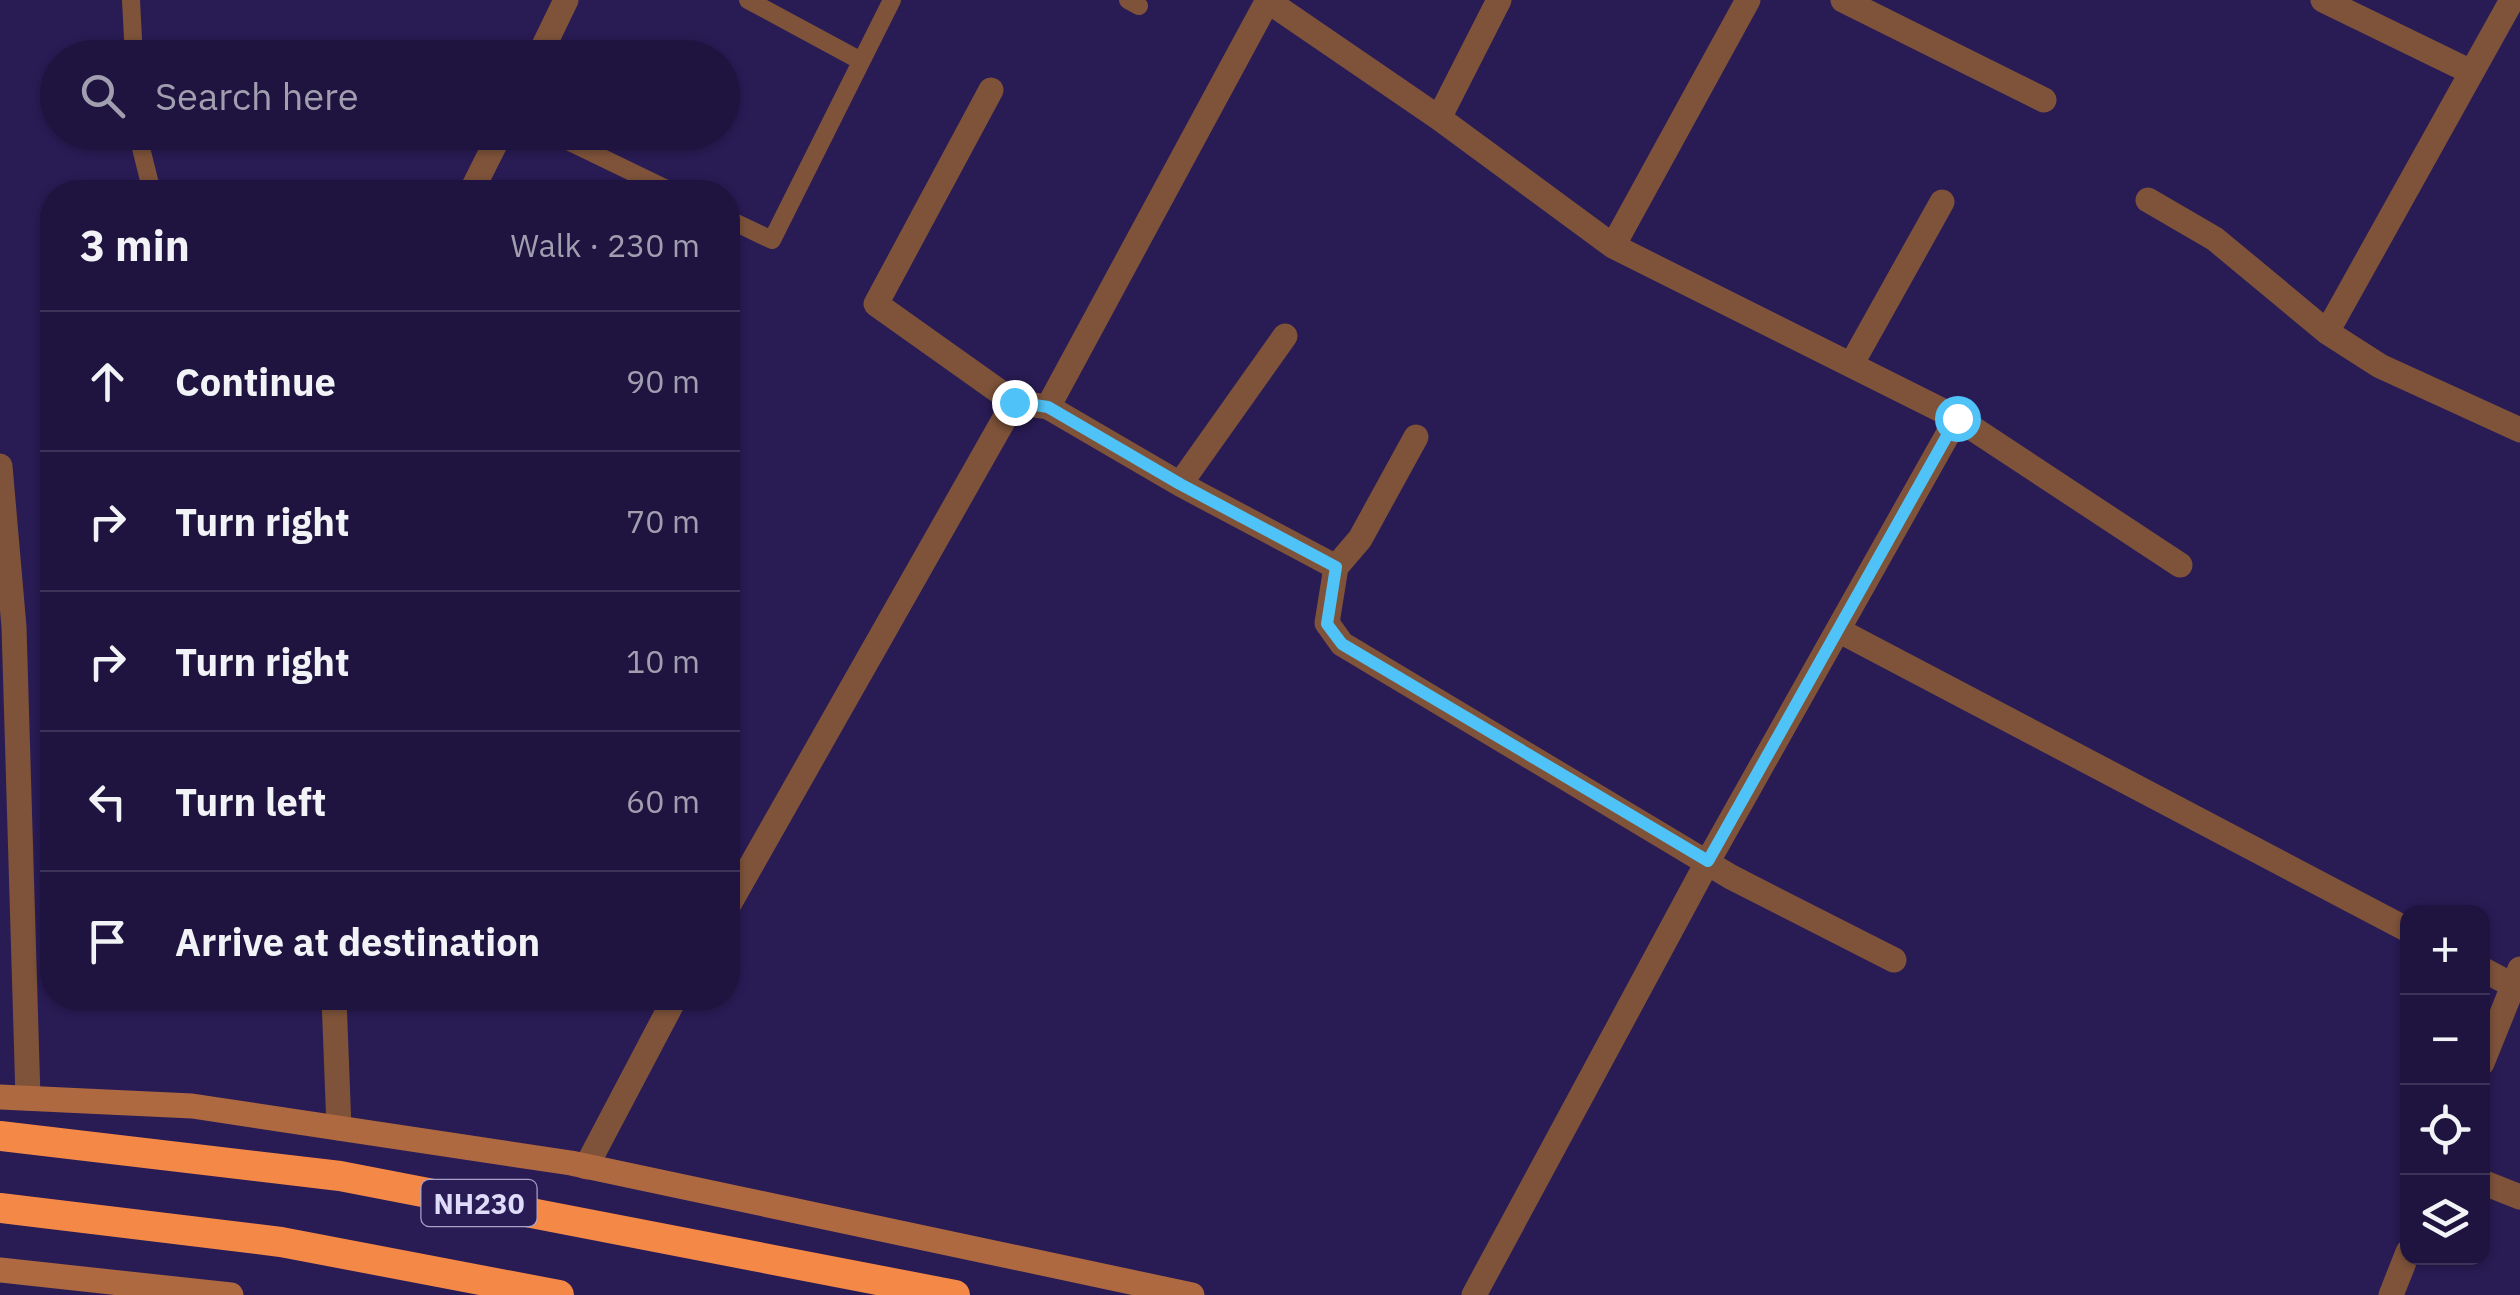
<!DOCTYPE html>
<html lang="en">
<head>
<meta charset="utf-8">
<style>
	body { margin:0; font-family:"IBM Plex Sans",sans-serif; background:#271d46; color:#f1f3f6 }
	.controls { position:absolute; right:30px; bottom:30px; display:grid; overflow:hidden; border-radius:20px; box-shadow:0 2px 8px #0004 }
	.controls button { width:90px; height:90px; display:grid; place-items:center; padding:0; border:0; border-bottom:2px solid #3c3359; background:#1f143f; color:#f1f3f6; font:50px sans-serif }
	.stop { position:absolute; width:30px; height:30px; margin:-22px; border:8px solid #4fc3f7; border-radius:50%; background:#fff }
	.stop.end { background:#4fc3f7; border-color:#fff; box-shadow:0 2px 10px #0008 }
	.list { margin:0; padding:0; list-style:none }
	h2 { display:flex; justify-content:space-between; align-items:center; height:130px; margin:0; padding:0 40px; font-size:42px }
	h2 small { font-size:32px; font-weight:400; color:#a19eb0 }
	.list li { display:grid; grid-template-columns:65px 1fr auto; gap:30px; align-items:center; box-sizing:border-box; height:140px; padding:0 40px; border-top:2px solid #3c3359 }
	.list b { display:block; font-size:38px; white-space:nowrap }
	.list em { font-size:32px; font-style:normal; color:#a19eb0 }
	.icon { flex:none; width:55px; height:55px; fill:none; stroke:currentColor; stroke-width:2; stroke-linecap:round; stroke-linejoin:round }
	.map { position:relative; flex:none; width:2520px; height:1295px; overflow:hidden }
	.search { position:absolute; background:#1f143f; box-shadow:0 2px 8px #0004; left:40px; top:40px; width:700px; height:110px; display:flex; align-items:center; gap:25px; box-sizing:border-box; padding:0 35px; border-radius:55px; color:#a19eb0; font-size:38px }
	.panel { position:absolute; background:#1f143f; box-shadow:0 2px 8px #0004; left:40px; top:180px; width:700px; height:830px; border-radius:40px }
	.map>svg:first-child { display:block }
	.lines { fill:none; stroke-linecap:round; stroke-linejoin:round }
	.lane { stroke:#7e533a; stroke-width:18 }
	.street { stroke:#7e533a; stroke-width:25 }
	.secondary { stroke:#ae6941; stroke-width:25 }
	.highway { stroke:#f48947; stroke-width:30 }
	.route { stroke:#4fc3f7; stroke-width:12 }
	.labels { text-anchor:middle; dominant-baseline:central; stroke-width:8; stroke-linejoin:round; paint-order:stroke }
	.shield { fill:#291b54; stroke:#a8a2c8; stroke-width:2.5 }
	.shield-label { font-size:28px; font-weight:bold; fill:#dfdcf9 }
</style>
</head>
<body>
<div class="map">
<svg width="2520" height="1295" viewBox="0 0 2520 1295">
	<rect width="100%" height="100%" fill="#291b54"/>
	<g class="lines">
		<path class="lane" d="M131,0L134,58
			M748,0L861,61
			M1128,0L1139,6
			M137,132L152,192
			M549,132L673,192
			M728,219L772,240L892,0"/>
		<path class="street" d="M1843,0L2044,100
			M2323,0L2471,72
			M1268,1L1439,118L1613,246L1957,418L2180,565
			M538,58L566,0
			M991,90L876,304L1014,402
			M1439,118L1499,0
			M471,192L501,132
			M2148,200L2215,239L2327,332L2380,366L2520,430
			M1613,246L1748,0
			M2327,332L2512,0
			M1851,365L1942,202
			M1048,407L1180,484L1336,567
			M1416,437L1360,539L1336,567L1327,623L1342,644L1731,877L1894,960
			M0,466L14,627L28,1098
			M1180,484L1285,336
			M1838,630L2408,930
			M728,906L1014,402L1048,407L1268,0
			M2482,969L2514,986
			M334,998L339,1128
			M2482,1063L2520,969
			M586,1167L675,998
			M2482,1182L2520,1197
			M1474,1295L1708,861L1957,418
			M2391,1295L2408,1252"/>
		<path class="secondary" d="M0,1097L192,1106L571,1163L1192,1295
			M0,1270L231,1295"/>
		<path class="highway" d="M0,1136L340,1176L955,1295
			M0,1208L281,1242L559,1295"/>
	</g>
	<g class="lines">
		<path class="route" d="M1014,402L1048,407L1180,484L1336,567L1327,624L1342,644L1708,861L1957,418"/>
	</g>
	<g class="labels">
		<rect class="shield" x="421.5" y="1180" width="115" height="46" rx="8"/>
		<g class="shield-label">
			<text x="479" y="1203">NH230</text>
		</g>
	</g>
</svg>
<div class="controls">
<button>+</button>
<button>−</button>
<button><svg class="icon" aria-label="locate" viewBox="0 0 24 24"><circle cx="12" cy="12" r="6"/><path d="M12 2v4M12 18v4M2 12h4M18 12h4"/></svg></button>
<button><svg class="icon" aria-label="layers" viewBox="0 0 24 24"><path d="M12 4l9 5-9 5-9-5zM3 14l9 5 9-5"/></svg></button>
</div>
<div class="stop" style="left:1957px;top:418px"></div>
<div class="stop end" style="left:1014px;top:402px"></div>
<div class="search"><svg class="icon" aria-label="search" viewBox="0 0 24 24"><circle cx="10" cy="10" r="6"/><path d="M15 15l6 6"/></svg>Search here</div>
<section class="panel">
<h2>3 min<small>Walk · 230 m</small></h2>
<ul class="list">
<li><svg class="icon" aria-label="ahead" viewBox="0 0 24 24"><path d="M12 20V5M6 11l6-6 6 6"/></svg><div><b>Continue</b></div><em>90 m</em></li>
<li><svg class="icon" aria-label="right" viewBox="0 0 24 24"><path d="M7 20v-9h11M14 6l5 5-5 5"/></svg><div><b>Turn right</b></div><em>70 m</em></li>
<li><svg class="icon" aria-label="right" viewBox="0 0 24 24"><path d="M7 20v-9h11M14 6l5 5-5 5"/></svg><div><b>Turn right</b></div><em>10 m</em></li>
<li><svg class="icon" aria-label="left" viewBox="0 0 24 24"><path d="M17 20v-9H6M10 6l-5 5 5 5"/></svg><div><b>Turn left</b></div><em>60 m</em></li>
<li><svg class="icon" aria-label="arrive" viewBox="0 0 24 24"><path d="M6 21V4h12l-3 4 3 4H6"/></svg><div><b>Arrive at destination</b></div></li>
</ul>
</section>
</div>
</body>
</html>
